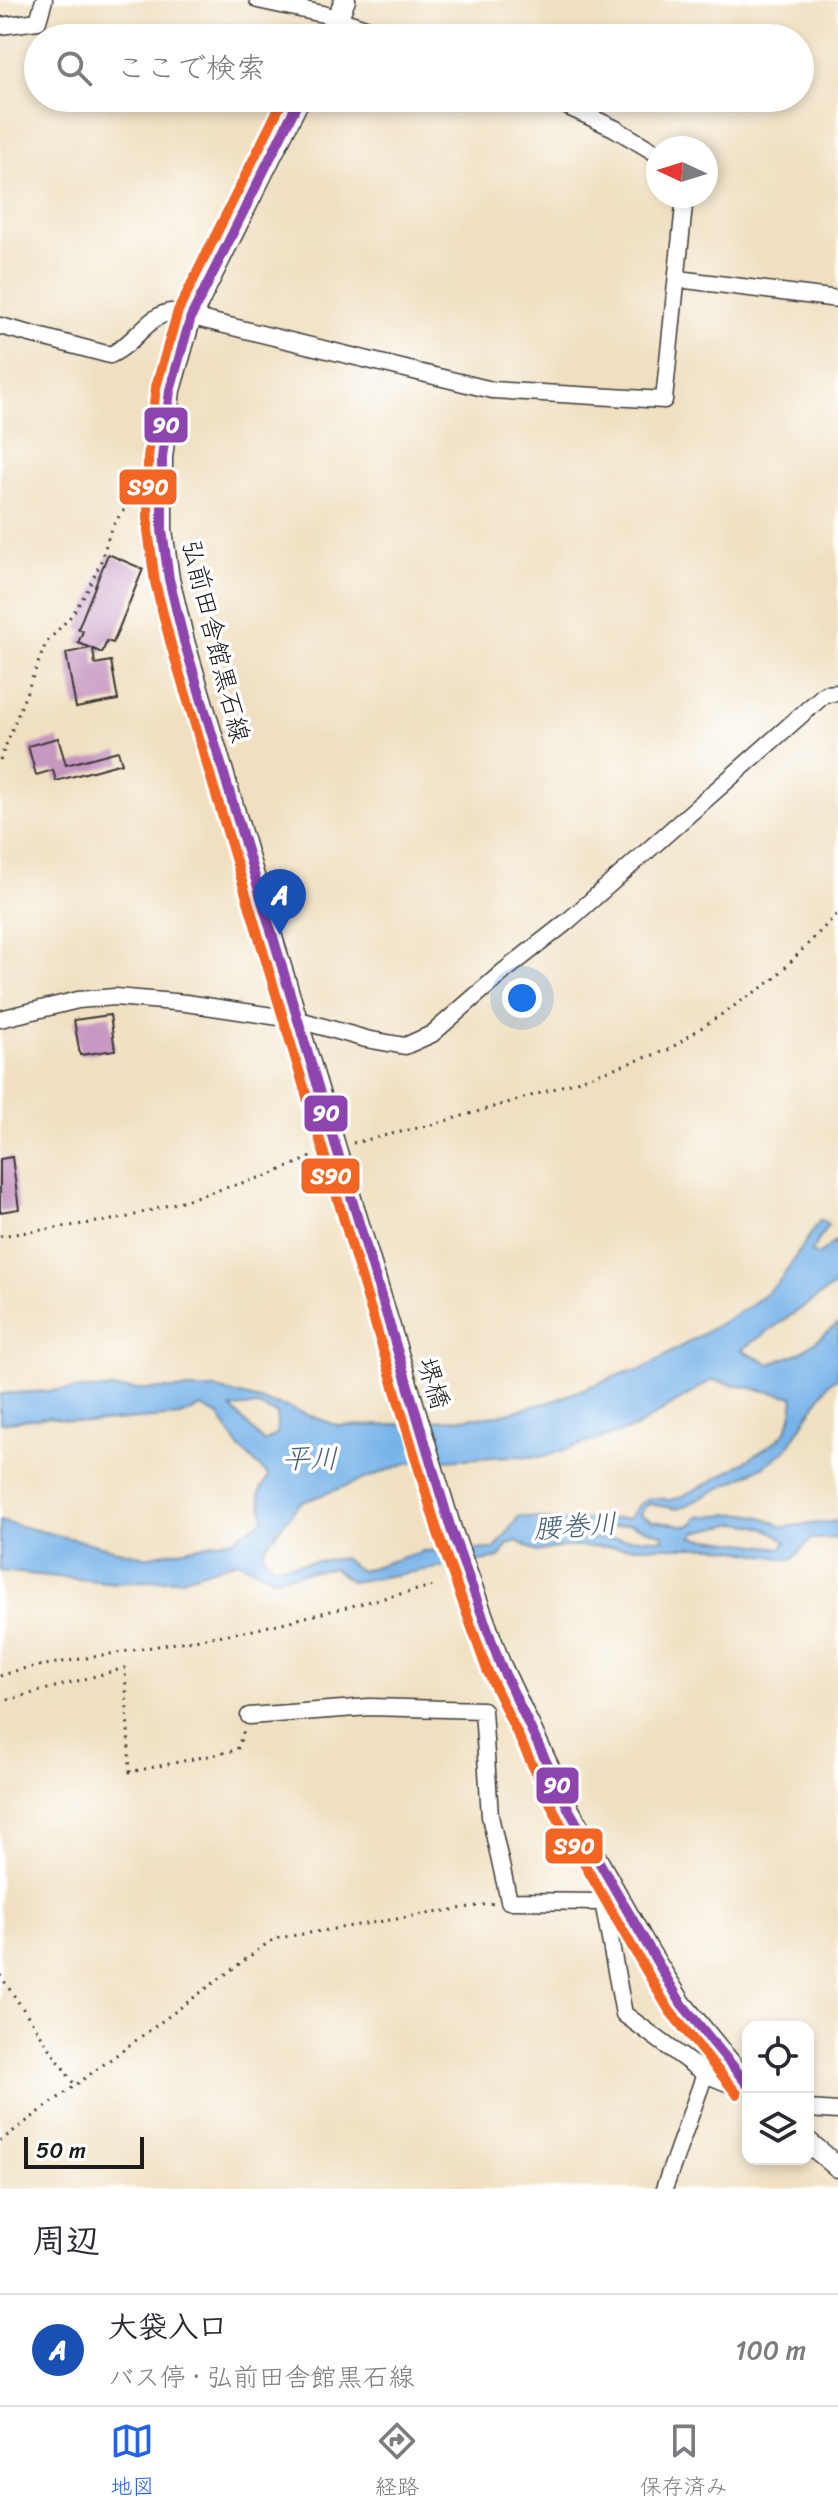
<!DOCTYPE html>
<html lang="ja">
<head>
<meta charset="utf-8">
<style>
	body { margin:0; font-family:Sriracha,"Klee One",sans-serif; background:#f7f7f7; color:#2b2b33 }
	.controls { position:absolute; right:24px; bottom:24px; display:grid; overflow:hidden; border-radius:16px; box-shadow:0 4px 12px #0003 }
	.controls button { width:72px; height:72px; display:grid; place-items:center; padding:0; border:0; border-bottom:2px solid #e1e1e2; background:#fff; color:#2b2b33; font:40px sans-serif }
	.compass { position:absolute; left:646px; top:136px; width:72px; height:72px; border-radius:50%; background:#fff; box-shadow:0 4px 12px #0003; rotate:274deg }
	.scale { position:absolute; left:24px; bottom:20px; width:120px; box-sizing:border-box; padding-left:8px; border:4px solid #1c1c1c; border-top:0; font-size:22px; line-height:28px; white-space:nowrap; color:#1c1c1c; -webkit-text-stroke:6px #fff; paint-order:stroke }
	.you { position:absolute; left:522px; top:998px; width:28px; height:28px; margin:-20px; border:6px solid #fff; border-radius:50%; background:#1a73e8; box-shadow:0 0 0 12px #1a73e833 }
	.badge { display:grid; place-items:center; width:52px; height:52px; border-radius:50%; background:#2563eb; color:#fff; font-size:26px; font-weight:700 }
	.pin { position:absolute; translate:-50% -66px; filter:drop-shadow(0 2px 4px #0008) }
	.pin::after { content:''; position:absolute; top:42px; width:28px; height:24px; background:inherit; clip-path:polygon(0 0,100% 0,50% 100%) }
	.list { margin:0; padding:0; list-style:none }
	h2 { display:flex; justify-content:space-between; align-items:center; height:104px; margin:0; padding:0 32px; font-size:34px }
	h2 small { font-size:26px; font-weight:400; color:#7c7c81 }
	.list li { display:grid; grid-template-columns:52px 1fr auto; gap:24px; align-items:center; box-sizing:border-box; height:112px; padding:0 32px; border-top:2px solid #e1e1e2 }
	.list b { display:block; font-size:30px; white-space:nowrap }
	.list p { margin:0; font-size:26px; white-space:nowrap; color:#7c7c81 }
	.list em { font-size:26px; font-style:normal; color:#7c7c81 }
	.icon { flex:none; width:44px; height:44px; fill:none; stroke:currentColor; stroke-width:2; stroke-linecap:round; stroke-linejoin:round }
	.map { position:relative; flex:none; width:838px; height:2189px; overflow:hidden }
	.search { position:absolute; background:#fff; box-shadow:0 4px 12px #0003; left:24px; right:24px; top:24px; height:88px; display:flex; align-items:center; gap:20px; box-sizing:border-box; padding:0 28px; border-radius:44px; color:#7c7c81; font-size:30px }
	.sheet { height:216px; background:#fff }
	nav { display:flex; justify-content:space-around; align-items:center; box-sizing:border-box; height:112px; border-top:2px solid #e1e1e2; background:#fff; font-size:22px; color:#7c7c81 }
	nav a { display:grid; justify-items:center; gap:4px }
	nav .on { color:#2563eb }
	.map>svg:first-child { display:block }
	.water { fill:#77b3e9; stroke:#4a6882; stroke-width:2; fill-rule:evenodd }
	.building { fill:#c697c1 }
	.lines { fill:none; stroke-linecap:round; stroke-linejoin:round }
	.minor-casing { stroke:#3c3935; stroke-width:19 }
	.major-casing { stroke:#3c3935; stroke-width:23 }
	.path { stroke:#3c3935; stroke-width:3; stroke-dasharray:2 6; stroke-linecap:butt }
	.minor { stroke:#fff; stroke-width:16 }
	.major { stroke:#fff; stroke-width:20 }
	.bus-1-casing { stroke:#fff; stroke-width:16 }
	.bus-2-casing { stroke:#fff; stroke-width:16 }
	.bus-1 { stroke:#8e44ad; stroke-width:10 }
	.bus-2 { stroke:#f26522; stroke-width:10 }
	.labels { text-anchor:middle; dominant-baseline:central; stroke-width:7; stroke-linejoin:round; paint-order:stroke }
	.street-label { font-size:26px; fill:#1c1c1c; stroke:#fff }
	.water-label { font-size:28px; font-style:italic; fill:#456078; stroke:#fff }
	.line-badge { stroke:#fff; stroke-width:3 }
	.badge-label { font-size:22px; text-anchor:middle; font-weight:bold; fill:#fff }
</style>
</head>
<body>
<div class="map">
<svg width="838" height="2189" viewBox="0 0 838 2189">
	<rect width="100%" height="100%" fill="#fff"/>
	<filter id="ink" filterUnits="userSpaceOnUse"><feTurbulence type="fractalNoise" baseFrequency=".0125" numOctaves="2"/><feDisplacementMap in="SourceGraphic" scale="16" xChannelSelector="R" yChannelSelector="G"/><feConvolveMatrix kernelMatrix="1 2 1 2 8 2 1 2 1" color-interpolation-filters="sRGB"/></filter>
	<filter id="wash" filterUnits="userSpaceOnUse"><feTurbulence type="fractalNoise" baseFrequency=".006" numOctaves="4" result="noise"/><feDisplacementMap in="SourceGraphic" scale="32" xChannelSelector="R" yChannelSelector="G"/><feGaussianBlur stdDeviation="1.8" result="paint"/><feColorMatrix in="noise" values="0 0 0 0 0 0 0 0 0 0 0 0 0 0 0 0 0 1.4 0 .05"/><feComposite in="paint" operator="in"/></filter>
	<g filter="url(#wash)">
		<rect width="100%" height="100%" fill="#f0e0c1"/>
		<path class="water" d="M820,1220L828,1225L811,1252L818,1255L838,1239V1283L741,1350L770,1364L801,1352L838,1324V1377L829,1383L787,1449L765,1466L679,1509L648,1504L639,1514L652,1521L690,1526L698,1517C727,1514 757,1508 782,1527L838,1521V1538L811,1539L792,1560L718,1547H563L537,1552L517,1541L508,1544L499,1558L352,1582L333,1568L274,1578L237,1561L182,1579L116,1583L0,1571V1521L146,1557L233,1539L264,1519L259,1493L269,1476L239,1447L219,1416L201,1407L180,1416L86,1423L48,1417L0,1423V1394L79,1389H217L283,1406L339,1426L392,1425L499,1415L553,1401L627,1372L639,1371L750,1306L778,1283ZM712,1380L794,1397C793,1408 791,1424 784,1433C773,1447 688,1497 670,1500C667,1500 661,1498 658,1498C642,1497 637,1507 629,1518L560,1521L519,1516L495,1549L423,1551L360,1571L343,1558L274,1566L263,1554L266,1545L300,1503L410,1462L511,1456L541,1457L635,1428ZM258,1406L277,1414V1434L264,1442L231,1408ZM737,1523C754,1525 774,1528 786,1542L782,1548L692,1537L696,1532ZM630,1524L664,1535V1539L539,1538C568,1527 600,1530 630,1524Z"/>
		<g id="blocks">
			<path class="building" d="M108,554L143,569L113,643L107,641L102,653L93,649L95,664L111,661L118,700L76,708L66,653L91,648L78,643L83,631L78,629Z
				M58,738L66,765L118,751L122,763L56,781L53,770L36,775L28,746Z
				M110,1015L115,1050L80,1055L74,1020Z
				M12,1157L19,1209L0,1212V1159Z"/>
		</g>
	</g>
	<g filter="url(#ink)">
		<use href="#blocks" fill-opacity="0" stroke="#3c3935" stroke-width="2"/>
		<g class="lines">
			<g class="minor-casing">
				<path id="minor" d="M258,0L323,14L396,38
					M0,26L38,21L44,0
					M549,98L614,128L658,154
					M678,279L838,299
					M0,326L110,355C134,345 148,315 171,312L492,390L664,400L685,196
					M0,1019L78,1000L115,997L186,1003L299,1020L366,1039L405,1046L432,1034L503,972L568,921L825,694L838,693
					M249,1716L369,1707L483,1710L490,1816L509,1901L603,1902L618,1898
					M603,1902L624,2014L705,2074
					M808,2109L838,2111
					M664,2189L705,2074L732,2085L746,2082"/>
			</g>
			<g class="major-casing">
				<path id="major" d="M329,38L345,0
					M300,98L191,317L170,390L162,458V530L169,579L184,641L272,937L451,1529L500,1664L569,1810L648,1950L681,2003L748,2085
					M808,2142L838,2167"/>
			</g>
			<path class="path" d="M0,760L46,643L71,616L86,593L100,564L112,526L123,511L144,498
				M353,1143L435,1124L541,1093L668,1050L773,980L838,913
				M0,1236L125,1218L272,1174L319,1154
				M0,1676L21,1669L253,1630L437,1585
				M0,1702L125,1668L130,1772L237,1750L244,1730
				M0,1975L74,2084
				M0,2141L269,1942L278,1938L495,1903"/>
			<use href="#minor" class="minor"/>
			<use href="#major" class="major"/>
			<g class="bus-1-casing">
				<path id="bus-1" d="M300,98L191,317L170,390L162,458V530L169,579L184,641L451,1529L500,1664L569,1810L681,2003L748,2085"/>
			</g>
			<g class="bus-2-casing">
				<path id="bus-2" d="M284,98L178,311L156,387L148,458V530L155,582L171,645L438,1533L487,1670L557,1817L669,2010L737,2094"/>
			</g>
			<use href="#bus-1" class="bus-1"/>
			<use href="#bus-2" class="bus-2"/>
		</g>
	</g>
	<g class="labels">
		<g class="street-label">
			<text transform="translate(216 641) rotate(76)">弘前田舎館黒石線</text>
			<text transform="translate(434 1383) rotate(73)">堺橋</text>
		</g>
		<g class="water-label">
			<text x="310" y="1458">平川</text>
			<text transform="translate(575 1526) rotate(-4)">腰巻川</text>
		</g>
	</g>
	<g class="line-badge">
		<rect x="143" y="406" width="46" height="38" rx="8" fill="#8e44ad"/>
		<rect x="118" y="468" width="60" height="38" rx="8" fill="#f26522"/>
		<rect x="303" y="1094" width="46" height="39" rx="8" fill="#8e44ad"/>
		<rect x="300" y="1157" width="61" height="38" rx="8" fill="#f26522"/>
		<rect x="535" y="1766" width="45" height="39" rx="8" fill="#8e44ad"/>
		<rect x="544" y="1827" width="60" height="38" rx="8" fill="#f26522"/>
	</g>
	<g class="badge-label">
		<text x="166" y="433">90</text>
		<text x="148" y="495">S90</text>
		<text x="326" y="1121">90</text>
		<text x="331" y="1184">S90</text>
		<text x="557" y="1793">90</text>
		<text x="574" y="1854">S90</text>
	</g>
</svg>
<div class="controls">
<button><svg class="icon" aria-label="locate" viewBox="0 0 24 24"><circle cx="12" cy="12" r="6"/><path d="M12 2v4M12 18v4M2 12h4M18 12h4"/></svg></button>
<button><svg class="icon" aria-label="layers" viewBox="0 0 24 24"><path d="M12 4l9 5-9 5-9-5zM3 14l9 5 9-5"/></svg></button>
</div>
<svg class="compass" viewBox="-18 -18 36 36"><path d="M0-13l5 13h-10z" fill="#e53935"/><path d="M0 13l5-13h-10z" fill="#7c7c81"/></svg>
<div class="scale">50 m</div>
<div class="you"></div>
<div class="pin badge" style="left:280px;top:935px;background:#1a4fb4">A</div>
<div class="search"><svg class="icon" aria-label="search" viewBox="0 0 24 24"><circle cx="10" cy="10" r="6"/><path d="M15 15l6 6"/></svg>ここで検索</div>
</div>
<section class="sheet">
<h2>周辺<small></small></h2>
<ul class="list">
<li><span class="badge" style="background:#1a4fb4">A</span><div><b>大袋入口</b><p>バス停 · 弘前田舎館黒石線</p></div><em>100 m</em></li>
</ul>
</section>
<nav>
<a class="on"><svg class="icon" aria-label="map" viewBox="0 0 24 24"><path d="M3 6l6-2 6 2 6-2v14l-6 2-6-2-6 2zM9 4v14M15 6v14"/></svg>地図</a>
<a><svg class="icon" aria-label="directions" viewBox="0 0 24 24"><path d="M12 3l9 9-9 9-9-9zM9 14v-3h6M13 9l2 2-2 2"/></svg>経路</a>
<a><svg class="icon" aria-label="saved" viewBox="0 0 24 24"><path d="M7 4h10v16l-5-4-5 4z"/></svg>保存済み</a>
</nav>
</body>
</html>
